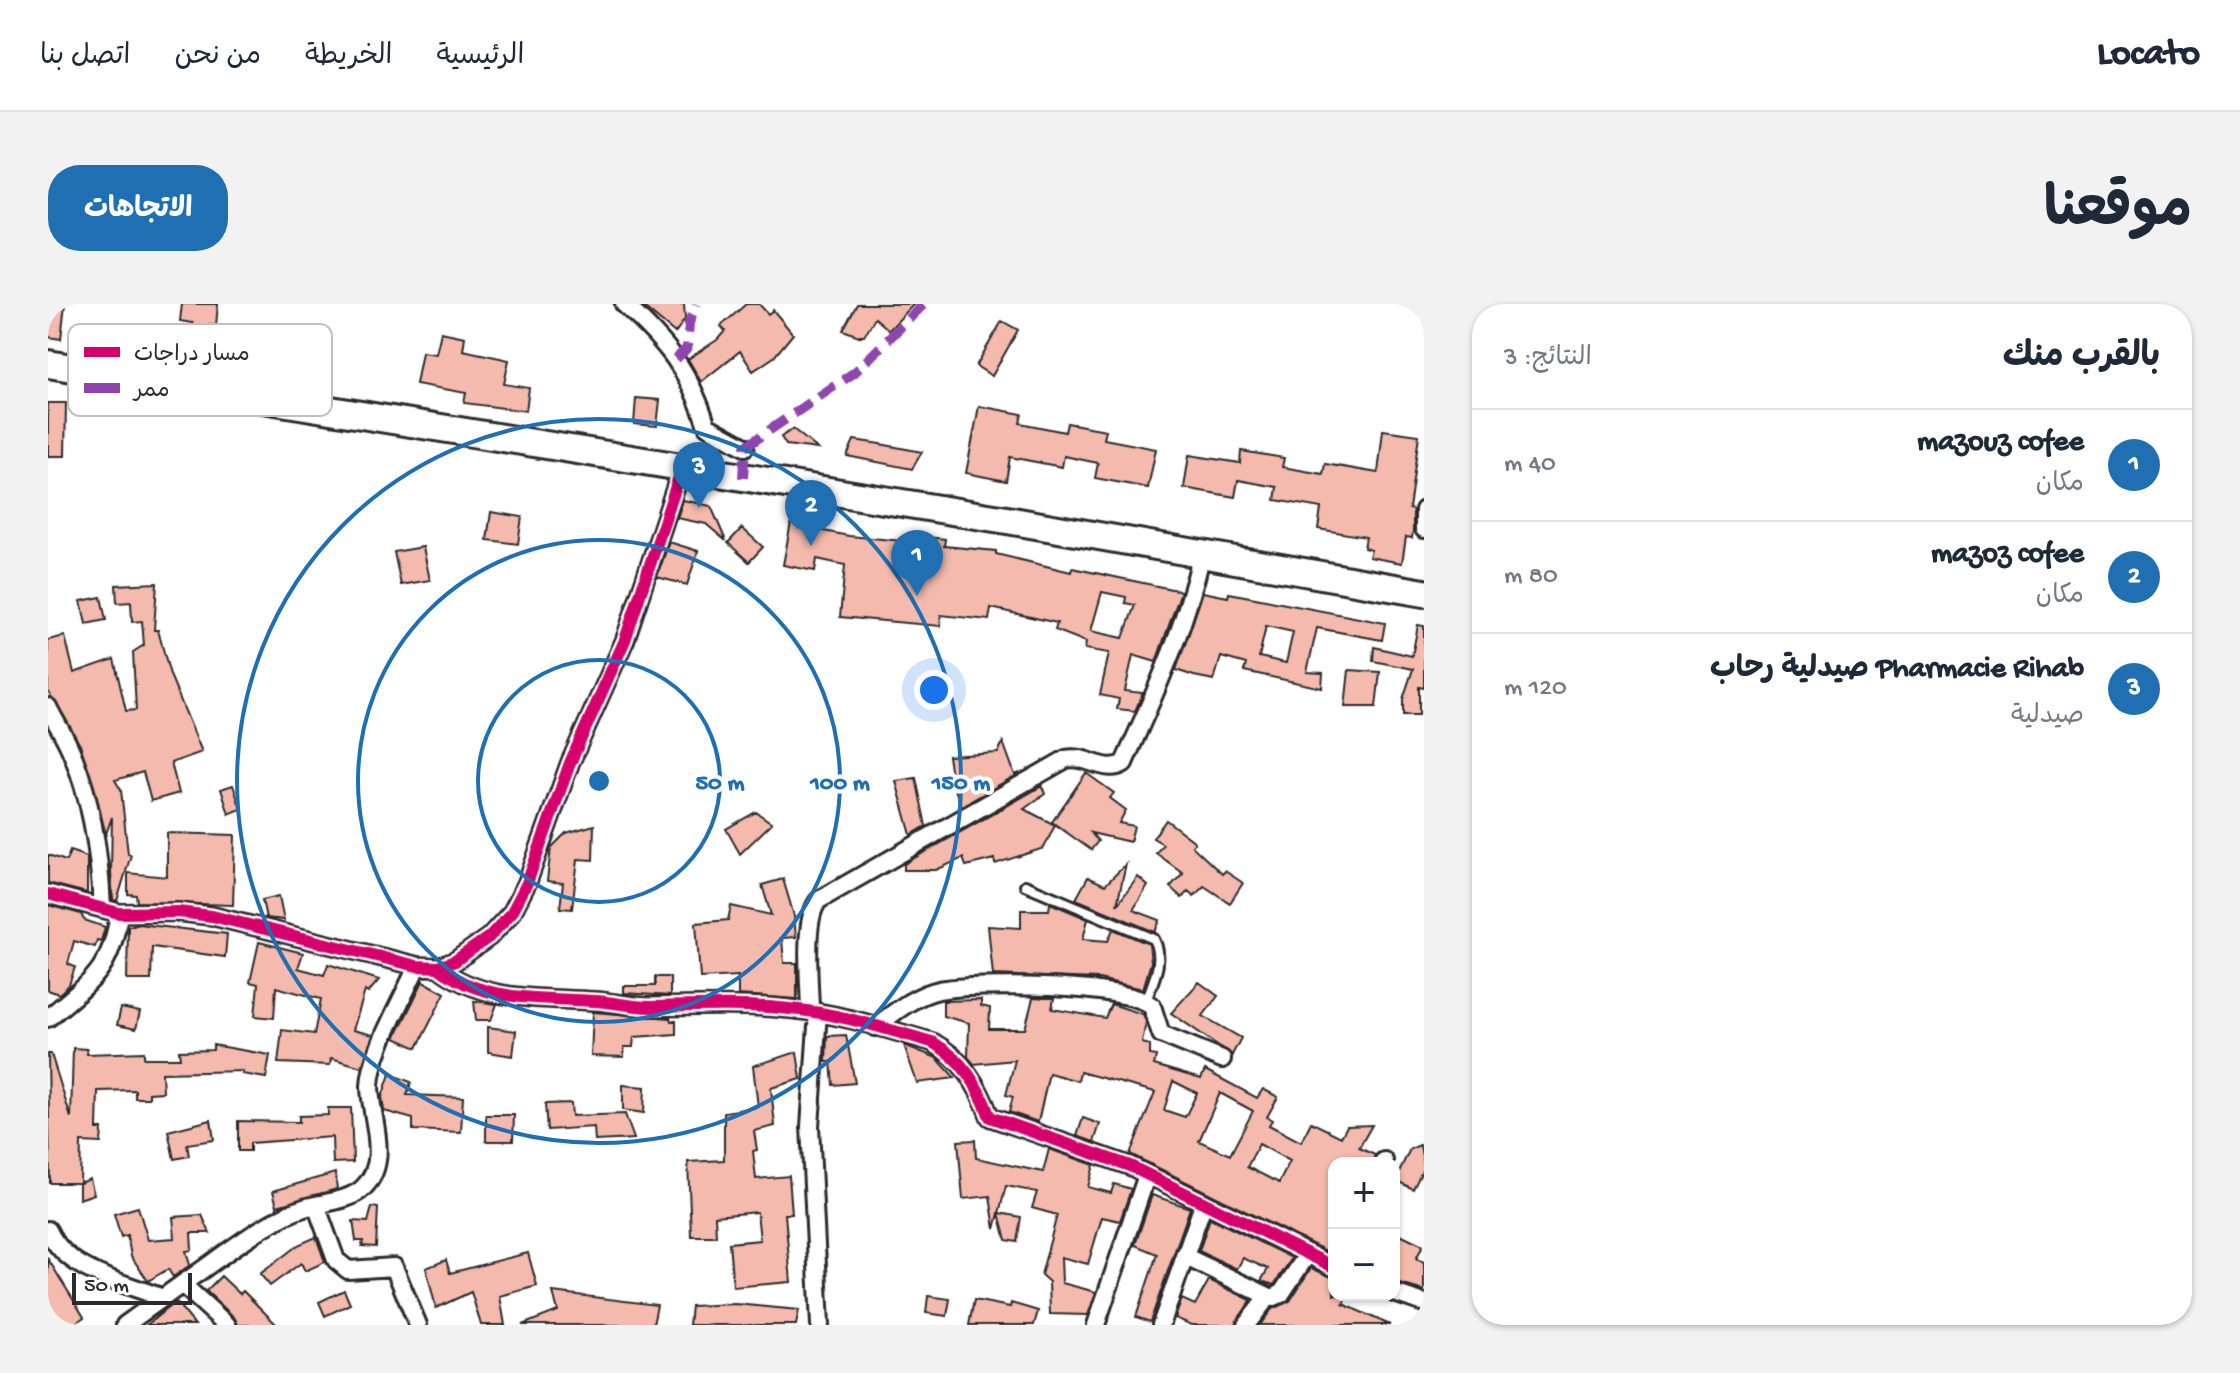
<!DOCTYPE html>
<html lang="ar">
<head>
<meta charset="utf-8">
<style>
	body { margin:0; font-family:"Gochi Hand","Playpen Sans Arabic",sans-serif; background:#f2f2f3; color:#1f2937; direction:rtl }
	.controls { position:absolute; right:24px; bottom:24px; display:grid; overflow:hidden; border-radius:16px; box-shadow:0 2px 6px #0004 }
	.controls button { width:72px; height:72px; display:grid; place-items:center; padding:0; border:0; border-bottom:2px solid #e0e1e3; background:#fff; color:#1f2937; font:40px sans-serif }
	.scale { position:absolute; left:24px; bottom:20px; width:120px; box-sizing:border-box; padding-left:8px; border:4px solid #2b2b2b; border-top:0; font-size:22px; line-height:28px; white-space:nowrap; color:#2b2b2b; -webkit-text-stroke:6px #fff; paint-order:stroke }
	.you { position:absolute; left:886px; top:386px; width:28px; height:28px; margin:-20px; border:6px solid #fff; border-radius:50%; background:#1a73e8; box-shadow:0 0 0 12px #1a73e833 }
	.badge { display:grid; place-items:center; width:52px; height:52px; border-radius:50%; background:#1f6fb2; color:#fff; font-size:26px; font-weight:700 }
	.pin { position:absolute; translate:-50% -66px; filter:drop-shadow(0 2px 4px #0008) }
	.pin::after { content:''; position:absolute; top:42px; width:28px; height:24px; background:inherit; clip-path:polygon(0 0,100% 0,50% 100%) }
	.list { margin:0; padding:0; list-style:none }
	h2 { display:flex; justify-content:space-between; align-items:center; height:104px; margin:0; padding:0 32px; font-size:34px }
	h2 small { font-size:26px; font-weight:400; color:#747a83 }
	.list li { display:grid; grid-template-columns:52px 1fr auto; gap:24px; align-items:center; box-sizing:border-box; height:112px; padding:0 32px; border-top:2px solid #e0e1e3 }
	.list b { display:block; font-size:30px; white-space:nowrap }
	.list p { margin:0; font-size:26px; white-space:nowrap; color:#747a83 }
	.list em { font-size:26px; font-style:normal; color:#747a83 }
	.map { position:relative; flex:none; width:1376px; height:1021px; overflow:hidden; direction:ltr; border-radius:32px }
	header { display:flex; align-items:center; gap:48px; box-sizing:border-box; height:112px; padding:0 40px; background:#fff; border-bottom:2px solid #e0e1e3 }
	header strong { font-size:38px }
	nav { display:flex; gap:44px; margin-inline-start:auto; font-size:28px }
	.intro { display:flex; align-items:center; justify-content:space-between; box-sizing:border-box; height:192px; padding:0 48px }
	h1 { margin:0; font-size:56px }
	.button { padding:20px 36px; border-radius:32px; background:#1f6fb2; color:#fff; font-size:28px; font-weight:700 }
	main { display:flex; gap:48px; padding:0 48px }
	aside { flex:1; background:#fff; border-radius:32px; box-shadow:0 2px 6px #0004 }
	.map>svg:first-child { display:block }
	.building { fill:#f4baad; stroke:#2b2b2b; stroke-width:2; fill-rule:evenodd }
	.lines { fill:none; stroke-linecap:round; stroke-linejoin:round }
	.service-casing { stroke:#2b2b2b; stroke-width:14 }
	.minor-casing { stroke:#2b2b2b; stroke-width:22 }
	.primary-casing { stroke:#2b2b2b; stroke-width:32 }
	.service { stroke:#fff; stroke-width:8 }
	.minor { stroke:#fff; stroke-width:16 }
	.primary { stroke:#fff; stroke-width:26 }
	.quiet { stroke:#8e44ad; stroke-width:10; stroke-dasharray:20 10; stroke-linecap:butt }
	.cycleway-casing { stroke:#fff; stroke-width:17 }
	.cycleway { stroke:#d6006c; stroke-width:12 }
	.ring { fill:none; stroke:#1f6fb2; stroke-width:4 }
	.key { fill:#fff; stroke:#bfbfbf; stroke-width:2 }
	.key-label { font-size:22px; fill:#2b2b2b }
	.centre { fill:#1f6fb2; stroke:#fff; stroke-width:4 }
	.ring-label { font-size:24px; text-anchor:middle; font-weight:bold; fill:#1f6fb2; stroke:#fff; stroke-width:8; stroke-linejoin:round; paint-order:stroke }
</style>
</head>
<body>
<header>
<strong>Locato</strong>
<nav><a>الرئيسية</a><a>الخريطة</a><a>من نحن</a><a>اتصل بنا</a></nav>
</header>
<div class="intro"><h1>موقعنا</h1><a class="button">الاتجاهات</a></div>
<main>
<aside>
<h2>بالقرب منك<small>النتائج: 3</small></h2>
<ul class="list">
<li><span class="badge">1</span><div><b>mazouz cofee</b><p>مكان</p></div><em>40 m</em></li>
<li><span class="badge">2</span><div><b>mazoz cofee</b><p>مكان</p></div><em>80 m</em></li>
<li><span class="badge">3</span><div><b>Pharmacie Rihab صيدلية رحاب</b><p>صيدلية</p></div><em>120 m</em></li>
</ul>
</aside>
<div class="map">
<svg width="1376" height="1021" viewBox="0 0 1376 1021">
	<rect width="100%" height="100%" fill="#fff"/>
	<filter id="ink" filterUnits="userSpaceOnUse"><feTurbulence type="fractalNoise" baseFrequency=".0125" numOctaves="2"/><feDisplacementMap in="SourceGraphic" scale="16" xChannelSelector="R" yChannelSelector="G"/><feConvolveMatrix kernelMatrix="1 2 1 2 8 2 1 2 1" color-interpolation-filters="sRGB"/></filter>
	<g filter="url(#ink)">
		<path class="building" d="M0,0H17L13,35L0,33Z
			M134,0H170L168,22L159,21V27L145,26V19L132,17Z
			M592,0H636L637,15L627,29Z
			M698,0H711L720,10L725,6L745,30L726,53L705,67L692,47L653,78L640,55L669,36L677,27L673,22Z
			M809,0H866L841,26L827,14L816,32H811L795,26Z
			M954,17L970,26L944,72L928,62Z
			M393,28L417,33L415,46L461,56L456,80L481,84L478,107L416,99L418,89L368,80L374,48L388,50Z
			M588,94L612,96L609,122L586,120Z
			M0,99H18L17,152H0Z
			M931,102L974,110L972,119L1017,128L1019,119L1058,126L1056,135L1108,145L1100,184L1047,174L1050,159L1016,152L1014,163L962,153L958,177L918,169Z
			M745,125L770,145L738,141L733,133Z
			M1335,126L1371,131L1361,205L1365,206V226L1364,234L1358,233L1354,259L1321,253L1323,246L1316,244L1318,233L1270,225L1273,204L1227,196L1229,183L1190,176L1187,193L1136,184L1141,151L1192,159L1193,147L1236,154L1234,163L1275,170L1277,160L1330,169Z
			M806,136L832,140L874,148L864,165L799,152Z
			M635,196L663,202L678,237L658,220L629,214Z
			M443,208L474,213L470,240L439,236Z
			M744,213L773,218L775,227L801,232L877,239L878,233L897,235L896,242L948,247V250L1023,268L1024,264L1133,287L1108,358L1085,351L1077,387L1095,389L1087,407L1069,405L1071,395L1052,391L1061,349L1037,345L1038,338L1007,326L1009,319L943,304L941,316L893,311L892,322L792,313L797,261L769,255L767,267L735,261ZM1054,288L1078,293L1077,299L1087,301L1075,334L1043,327Z
			M694,224L715,243L701,258L680,239Z
			M621,238L650,247L639,281L609,273Z
			M375,243L382,276L353,281L346,248Z
			M109,279L106,326H110L122,371L154,448L123,459L131,489L103,497L95,468L67,476L73,486L80,550L83,551L69,597L65,596L63,568L64,513L58,530L33,443L0,387V336L17,332L26,369L66,355L78,407L88,406L85,348L96,341L94,317L84,318L83,298L69,299L68,281Z
			M1155,288L1180,293L1181,289L1337,319L1334,336L1269,324L1259,368L1275,369L1274,384L1196,367L1198,360L1173,353L1166,376L1146,372L1128,366ZM1218,322L1245,328L1238,359L1211,353Z
			M53,293L58,316L38,320L33,297Z
			M1370,321L1376,322V384L1371,383V411H1355V395L1365,365L1325,357L1326,343L1364,352Z
			M1301,366L1332,368L1328,403H1297Z
			M955,438L967,471L972,469L914,502L904,479L900,452L950,449Z
			M1038,469L1066,489L1062,494L1078,506L1071,519L1086,522L1082,538L1043,529L1050,537L1043,546L1004,518Z
			M868,474L878,522L863,531L848,477Z
			M185,481L193,505L181,510L173,485Z
			M994,482L997,490L976,505L1007,521L996,544L947,560L946,555L918,562L915,554L888,566H856V560Z
			M708,508L724,519L692,550L678,525Z
			M1118,516L1147,538L1144,542L1174,570L1177,567L1195,579L1182,599L1156,582L1146,592L1140,587L1134,594L1122,583L1135,569L1108,549L1115,540L1105,534Z
			M546,521L545,556L530,555L524,605L512,604L515,579L499,577L503,544L518,529Z
			M119,529L187,531L185,601L89,598L88,591L80,590V569L119,573Z
			M22,547L39,553V589L0,579V551L18,557Z
			M1078,560L1069,601L1090,573L1100,582L1085,606L1112,616L1107,628L1028,595L1040,573L1057,581Z
			M735,575L746,612L748,633L734,634L736,659H749V695L690,691V672L652,674L648,619L680,616L683,602L723,611L714,581Z
			M231,592L236,616L218,614L214,596Z
			M1002,599L1040,615L1035,635L1060,637L1065,625L1101,640L1103,658L1095,685L1051,675L945,671L940,622L973,624V606H1001Z
			M0,601L33,610L36,616L57,623L53,637L49,636L47,643L26,637L20,660L27,663L21,681L11,690L0,686Z
			M90,620L179,630L177,653L104,643L103,676H79L80,622Z
			M211,638L255,649L250,664L276,671L280,660L331,676L320,689L317,687L305,726L325,731L314,763L283,754L282,761L230,759L234,726L266,730L273,695L228,683L226,714L207,712L210,680L202,678Z
			M607,673H622V692L576,689V682H607Z
			M375,677L397,689L369,744L347,734Z
			M1151,678L1170,692L1155,712L1193,734L1184,751L1123,709Z
			M985,694H1006L1004,705L1057,714L1063,700L1095,710L1098,718L1094,739L1102,741V751L1108,752L1106,761L1153,775L1157,766L1209,794L1215,785L1230,793L1219,813L1224,816L1221,821L1253,838L1263,818L1293,833L1299,822L1324,821L1311,844L1327,851L1324,859H1286V951L1082,850L1107,788L1032,768L1030,777L1001,769L990,818L961,808L965,793L958,791L967,756L926,760L920,753L921,719L895,712V697L933,696V702L942,704L941,725H977ZM1125,777L1149,789L1137,813L1116,806ZM1172,789L1205,807L1182,851L1151,837ZM1211,840L1242,857L1231,879L1199,863Z
			M426,697L449,700L443,716H428Z
			M73,704L92,708L88,725L69,721Z
			M545,708L622,714L623,717H628V730L586,733L585,743H576V753L543,752Z
			M440,723L468,727L465,752L440,748Z
			M798,731L807,779L785,781L783,758H778L779,732Z
			M165,741L222,751L218,774L194,770L195,767L114,769L115,788L101,789V794H87V786L50,787L49,825H54L53,839L33,838L32,879L42,875L46,890L31,895V879H2L0,750H3L23,814L25,744L39,745V750L96,748V754H132L131,747L165,746Z
			M856,741L889,754L907,774L869,779Z
			M749,748L753,775L723,784L727,822L706,827L709,846L705,847L708,875L741,872L744,910H737L743,978L685,983L681,939L712,936L709,908L667,912L668,932H643L640,858L676,856V808L710,803L705,762Z
			M342,770L363,778L359,791L415,793L413,828L365,826V815L336,807L334,793Z
			M575,781L597,783L596,809L575,806Z
			M523,799L524,812L577,810L586,835L547,837L546,823L499,826L497,800Z
			M280,804H303L305,858L285,859L284,833L202,839V847H190V817L251,818V812L280,811Z
			M438,811H466L465,837H438Z
			M1035,814L1052,820L1046,838L1029,832Z
			M163,816L166,836L139,840L141,852L126,855L120,827Z
			M927,836L928,854L995,868L1001,845L1046,861L1040,883L1063,889L1066,880L1083,885L1072,917L1054,913L1040,960L1013,953L1014,979L1048,988L1040,1011L1002,1010L1001,978L993,971L1009,911L984,904L989,888L958,882L947,925L942,892L915,895L910,837Z
			M1372,841L1376,863L1365,885L1347,876L1362,845Z
			M287,869L289,885L229,902L225,887Z
			M1104,891L1142,904L1102,1018L1088,1013L1109,950L1087,941Z
			M90,903L100,936L127,934L125,913L154,911L162,929H143L144,946L138,947L142,961L125,973L120,965L100,977L83,952L79,931L73,933L66,910Z
			M324,903L330,904L328,943L314,942L315,937H308L305,917L320,918Z
			M951,909L973,913L969,938L958,936Z
			M1162,914L1244,954L1226,981L1213,977L1220,965L1195,954L1189,965L1151,947Z
			M1346,927L1375,941L1368,955L1376,958V987L1346,978Z
			M268,933L277,958L257,967L253,959L222,982L212,970L250,941Z
			M480,949L489,982L452,992L457,1021H433L423,988L388,1004L378,964L398,956L402,969Z
			M0,955L36,1013L25,1021H0Z
			M1263,964L1286,974V991H1300L1295,1000L1342,1021H1212L1224,1005L1242,997Z
			M173,972L192,990L195,987L229,1021H190L186,1013L158,987Z
			M1161,976L1203,996L1187,1021H1144L1127,1014L1134,995L1147,1001Z
			M296,986L302,1000L277,1012L271,998Z
			M505,988L609,1001L605,1021H474L510,1007Z
			M880,992L902,995L899,1012L878,1009Z
			M926,996L962,1003L963,999L990,1007L986,1021H921Z
			M128,998L147,1021H99L117,1006Z
			M687,1000L751,1006L748,1021H641L643,1002Z"/>
		<g class="lines">
			<g class="service-casing">
				<path id="service" d="M977,581L1106,635C1117,656 1105,677 1098,697"/>
			</g>
			<g class="minor-casing">
				<path id="minor" d="M576,0C619,39 641,66 659,122L697,143
					M1376,206V225
					M0,403C7,418 17,432 23,447C44,496 52,552 54,605
					M0,590L71,609L130,608L164,612L369,662L390,663L407,657L441,633L464,608L479,579L522,459L577,336L634,164
					M390,663C435,699 492,693 547,697C566,698 583,703 602,703C649,702 695,700 742,705C790,709 838,725 884,738C915,755 930,781 942,813L1082,862L1286,963
					M762,707C762,682 754,614 771,596L1018,455C1038,450 1058,471 1076,459C1107,389 1137,325 1154,249
					M770,708L762,822L772,1021
					M0,714C43,677 63,668 71,609
					M827,723C847,708 867,691 891,686C926,679 1080,680 1104,702L1113,730L1174,755
					M1335,859L1336,857
					M268,901L288,956L300,966L346,963L370,1021
					M0,926C19,968 72,977 112,993
					M1136,952L1224,994L1233,990L1259,951
					M134,980C170,956 218,915 259,903C277,898 303,897 316,883C343,856 322,813 322,782C323,747 355,696 369,662
					M1346,989L1376,999
					M77,1021L134,980L179,1021
					M1048,1021L1099,871
					M1113,1021L1156,898
					M1198,1021L1219,994"/>
			</g>
			<g class="primary-casing">
				<path id="primary" d="M0,60L965,217L1376,289"/>
			</g>
			<use href="#service" class="service"/>
			<use href="#minor" class="minor"/>
			<use href="#primary" class="primary"/>
			<path class="quiet" d="M628,55L639,44L641,19L648,0
				M695,174L697,143L807,68L876,0"/>
			<g class="cycleway-casing">
				<path id="cycleway" d="M0,590L71,609L130,608L164,612L369,662L390,663L407,657L441,633L464,608L479,579L522,459L577,336L634,164
					M390,663C435,699 492,693 547,697C566,698 583,703 602,703C649,702 695,700 742,705C790,709 838,725 884,738C915,755 930,781 942,813L1082,862L1286,963"/>
			</g>
			<use href="#cycleway" class="cycleway"/>
		</g>
	</g>
	<g class="ring">
		<circle cx="551" cy="477" r="121"/>
		<circle cx="551" cy="477" r="241"/>
		<circle cx="551" cy="477" r="362"/>
	</g>
	<rect x="20" y="20" width="264" height="92" rx="12" class="key"/>
	<rect x="36" y="43" width="36" height="10" fill="#d6006c"/>
	<rect x="36" y="79" width="36" height="10" fill="#8e44ad"/>
	<g class="key-label">
		<text x="86" y="56">مسار دراجات</text>
		<text x="86" y="92">ممر</text>
	</g>
	<circle cx="551" cy="477" r="12" class="centre"/>
	<g class="ring-label">
		<text x="672" y="485">50 m</text>
		<text x="792" y="485">100 m</text>
		<text x="913" y="485">150 m</text>
	</g>
</svg>
<div class="controls">
<button>+</button>
<button>−</button>
</div>
<div class="scale">50 m</div>
<div class="you"></div>
<div class="pin badge" style="left:869px;top:292px">1</div>
<div class="pin badge" style="left:763px;top:242px">2</div>
<div class="pin badge" style="left:651px;top:204px">3</div>
</div>
</main>
</body>
</html>
